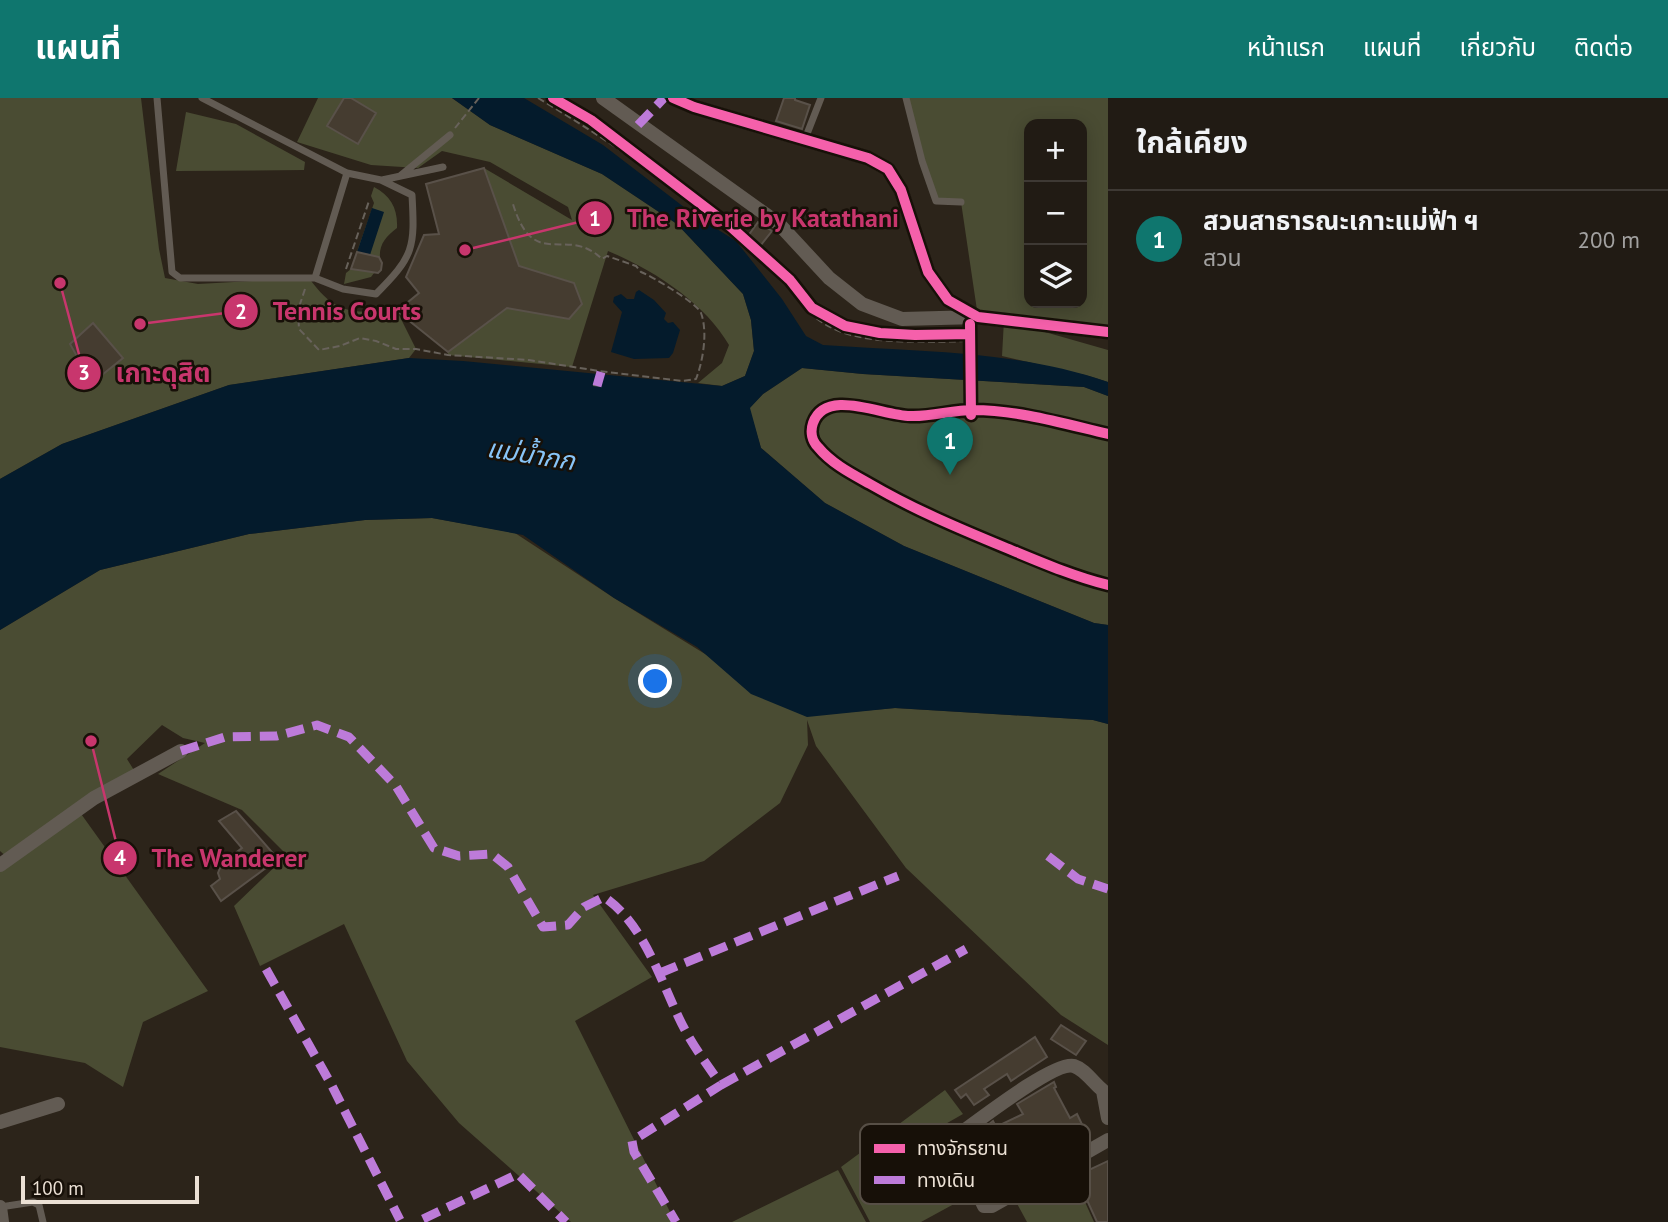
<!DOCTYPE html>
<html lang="th">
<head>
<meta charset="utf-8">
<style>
	body { margin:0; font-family:"PT Sans","Noto Sans Thai",sans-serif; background:#2d2822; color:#f1f3f6 }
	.controls { position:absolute; right:21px; top:21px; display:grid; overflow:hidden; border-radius:14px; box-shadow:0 4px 18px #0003 }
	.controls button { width:63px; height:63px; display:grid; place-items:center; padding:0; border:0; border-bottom:2px solid #3e3934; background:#211b14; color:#f1f3f6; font:35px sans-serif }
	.scale { position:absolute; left:21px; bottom:18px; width:178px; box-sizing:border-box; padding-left:7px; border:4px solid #ece1d5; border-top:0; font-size:19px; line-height:24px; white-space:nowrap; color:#ece1d5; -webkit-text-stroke:5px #171008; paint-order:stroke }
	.you { position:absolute; left:656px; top:584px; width:24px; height:24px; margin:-18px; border:5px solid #fff; border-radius:50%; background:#1a73e8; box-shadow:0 0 0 10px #1a73e833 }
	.badge { display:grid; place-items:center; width:46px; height:46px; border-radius:50%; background:#0f766e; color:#fff; font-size:23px; font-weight:700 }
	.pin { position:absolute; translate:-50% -58px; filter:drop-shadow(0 2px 4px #0008) }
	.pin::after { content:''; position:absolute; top:37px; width:24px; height:21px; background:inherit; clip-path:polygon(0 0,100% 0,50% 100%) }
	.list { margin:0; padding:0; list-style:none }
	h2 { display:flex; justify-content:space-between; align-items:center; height:91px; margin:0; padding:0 28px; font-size:30px }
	h2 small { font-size:23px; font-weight:400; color:#a2a1a0 }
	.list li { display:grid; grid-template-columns:46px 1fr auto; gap:21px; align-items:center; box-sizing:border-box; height:98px; padding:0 28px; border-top:2px solid #3e3934 }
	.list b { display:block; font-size:26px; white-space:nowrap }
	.list p { margin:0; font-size:23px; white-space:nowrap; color:#a2a1a0 }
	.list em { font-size:23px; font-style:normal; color:#a2a1a0 }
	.icon { flex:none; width:38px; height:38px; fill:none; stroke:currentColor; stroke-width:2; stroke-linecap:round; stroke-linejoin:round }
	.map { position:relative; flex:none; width:1108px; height:1124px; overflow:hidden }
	header { display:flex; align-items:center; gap:42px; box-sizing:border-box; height:98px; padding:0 35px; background:#0f766e; color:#fff }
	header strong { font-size:33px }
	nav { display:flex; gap:38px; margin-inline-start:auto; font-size:24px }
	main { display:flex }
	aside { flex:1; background:#211b14 }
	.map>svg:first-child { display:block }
	.green { fill:#4a4c33; fill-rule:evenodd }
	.water { fill:#041b2c }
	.building { fill:#453c30; stroke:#595149; stroke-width:2 }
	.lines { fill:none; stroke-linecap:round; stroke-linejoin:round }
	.path { stroke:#68625b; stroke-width:2; stroke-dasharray:7 3.5; stroke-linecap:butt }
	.service { stroke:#625b53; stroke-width:7 }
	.minor { stroke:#625b53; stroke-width:14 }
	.quiet { stroke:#bd7bd9; stroke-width:9; stroke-dasharray:18 9; stroke-linecap:butt }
	.cycleway-casing { stroke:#171008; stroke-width:15 }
	.cycleway { stroke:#f560ab; stroke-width:10 }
	.labels { text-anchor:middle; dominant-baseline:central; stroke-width:5; stroke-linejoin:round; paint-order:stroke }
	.water-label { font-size:26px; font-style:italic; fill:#88c5f8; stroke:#171008 }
	.key { fill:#171008; stroke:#574f46; stroke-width:2 }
	.key-label { font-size:19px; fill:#ece1d5 }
	.leader { fill:none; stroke:#c8366d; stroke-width:2.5 }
	.callout-dot { fill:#c8366d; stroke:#171008; stroke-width:2.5 }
	.mark-label { font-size:21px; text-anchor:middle; font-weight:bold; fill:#fff }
	.callout-label { font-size:26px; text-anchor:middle; font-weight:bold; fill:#c8366d; stroke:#171008; stroke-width:5; stroke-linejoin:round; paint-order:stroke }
</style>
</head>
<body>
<header>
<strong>แผนที่</strong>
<nav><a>หน้าแรก</a><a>แผนที่</a><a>เกี่ยวกับ</a><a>ติดต่อ</a></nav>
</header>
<main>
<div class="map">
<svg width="1108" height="1124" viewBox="0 0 1108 1124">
	<rect width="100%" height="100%" fill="#2c241a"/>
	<path class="green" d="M0,0H141L159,151L165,180L198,186L309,180C337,219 353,214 397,213L416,251L409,260L229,287L62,346L0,381Z
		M318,0H452L490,27L602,76L677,126L743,196L751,222L754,253L745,278L722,288L698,285L722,265L729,247C705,205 652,171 608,153L572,269L448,257V254L507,210L574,185L519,168L484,70L572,122L568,109L490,64L442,53L418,70L371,67L297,44Z
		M907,0H1108V234L1010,224L1108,252V284L1089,278L1002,258L1004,222L978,219L961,104L936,103ZM1029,26H1082V205H1029Z
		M186,14L236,26L305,64L304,72L176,73Z
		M374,89C391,98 398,111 397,130C384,140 377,149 381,166L371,179L344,186L346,175L351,171L374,105L371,98Z
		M802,270L863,276L1084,289L1108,298V527L1094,525L904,448L825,405L761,350L749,310L763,296Z
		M432,420L515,435L614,500L806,618L895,610L1093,622L1108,626V947L1061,917L906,770L816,648L807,622L808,647L780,705L704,763L593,797L652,879L575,923L675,1124H571L459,1025L407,963L344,826L260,868L234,808L287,757L242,712L158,676L205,645L183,640L162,627L127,661L137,677L79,713L208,893L143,924L123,989L85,965L0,949V768L9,761L0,753V532L100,472L249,436L365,422Z
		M945,992L963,1016L935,1032L945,1054L927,1060L917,1039L873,1059L891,1098L919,1085C933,1099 944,1098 962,1094L965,1100L921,1124H870L841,1069Z
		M1070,1071L1094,1124H1027L1014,1100Z
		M838,1072L866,1124H732Z"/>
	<path class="water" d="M452,0H524L603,47L693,116L736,143L782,201L806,238L823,247C919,254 1016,252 1108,284V298L1084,289L863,276L802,270L763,296L750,310L761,350L825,405L904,448L1094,525L1108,527V626L1093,622L895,610L807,619L751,596L697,549L614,500L523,437L432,420L365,422L249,436L100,472L0,532V381L62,346L229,287L409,260L463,263L722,288L745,278L754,253L751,222L743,196L677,126L602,76L490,27Z
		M372,110L384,114L370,157L357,154Z
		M639,192L654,202L666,215L664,221L668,225L673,224L680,232L673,255L669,260L634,261L611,254L622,214L613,204L614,199L621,196L627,201H634L636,194Z"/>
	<path class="building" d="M344,0H351L376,15L358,46L327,28Z
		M784,0H795V2L810,7L802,31L776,23Z
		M484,70L519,168L574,185L582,206L569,221L507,210L448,254L397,213L419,195L406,179L424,137L439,136L426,86Z
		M758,124L772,133L761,147L748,138Z
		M357,154L379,159L382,165L381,172L378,175L351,171Z
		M93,225L123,260L92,285L70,246Z
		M236,713L278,761L221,803L211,788L220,781L218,775L222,765L242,750L219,723Z
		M1061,927L1086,943L1076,957L1051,941Z
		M1035,939L1047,959L1011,983L1007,976L984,991L989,997L974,1007L966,996L961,1000L955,992Z
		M1054,984L1056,989L1054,990L1070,1020L1077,1016L1089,1041L1058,1059L1053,1049L1026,1062L1032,1074L988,1094L965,1046L975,1041L974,1038L993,1023L996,1029L1023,1016L1017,1006Z
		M1108,1063V1124H1097L1076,1078Z"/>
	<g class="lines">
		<path class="path" d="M538,0C605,40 669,84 729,134C748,150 767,167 784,184C804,205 809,221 839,233C874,247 933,244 971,243
			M455,30L479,0
			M346,171L369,103
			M305,191L298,212L299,231L319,252L340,248L360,240L376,243L396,251H416L448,257L529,262L599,273L683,283L696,281C703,263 708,234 701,215C697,205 653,179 641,174L636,168L607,158L602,161C566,126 534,175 513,106
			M593,287L601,288"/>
		<path class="service" d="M157,0L172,174L180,180H315
			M202,0L347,75L381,82L412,97C415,150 414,158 376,196L343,191L315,180L347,75
			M906,0L922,63L936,103L961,104
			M805,41L821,0
			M400,78L450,37
			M382,82L443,69
			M0,1109L33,1104L39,1107L43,1124"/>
		<path class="minor" d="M603,0L779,126L829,180L862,206L902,221L978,219
			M673,0L694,9L868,60L888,71L901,92L928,174L948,202L978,219L1108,234
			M0,767L94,700L181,653
			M1103,993L1108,1020
			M1108,996C1096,990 1087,972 1074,968C1055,962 974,1026 954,1040L956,1050L984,1108H992L1108,1042
			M0,1024L58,1006
			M0,1109L2,1124"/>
		<path class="quiet" d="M638,27L664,0
			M597,288L601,274
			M181,653L225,639L277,638L317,627L349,639L396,688L434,750L459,758L492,756L508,769L543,829L568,827L584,809L604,799C647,828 662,889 685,932C695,951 709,969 721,987L632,1043L634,1054L676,1124
			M1048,758L1078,781L1108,791
			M266,871L331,986L400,1122
			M660,875L898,778
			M721,987L966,851
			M423,1121L518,1076L566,1124"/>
		<g class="cycleway-casing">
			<path id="cycleway" d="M553,0L591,22L731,129L790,182L812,210L845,228L880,235L915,237L970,236
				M673,0L694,9L868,60L888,71L901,92L928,174L948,202L978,219L1108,234
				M970,226L971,317
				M1108,336C1065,326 1018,312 973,312C952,312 931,319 910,318C883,318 826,289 813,325C810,334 812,343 818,349C832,366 852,376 870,386C913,411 958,430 1004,449C1038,463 1072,478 1108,487"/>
		</g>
		<use href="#cycleway" class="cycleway"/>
	</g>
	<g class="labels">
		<g class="water-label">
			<text transform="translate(531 356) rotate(9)">แม่น้ำกก</text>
		</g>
	</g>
	<rect x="860" y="1026" width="230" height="80" rx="10" class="key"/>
	<rect x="874" y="1046" width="31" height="9" fill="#f560ab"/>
	<rect x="874" y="1078" width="31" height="8" fill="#bd7bd9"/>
	<g class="key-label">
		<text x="917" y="1057">ทางจักรยาน</text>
		<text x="917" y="1089">ทางเดิน</text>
	</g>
	<path class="leader" d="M465 152L595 120M140 226L241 213M60 185L84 275M91 643L120 760"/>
	<g class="callout-dot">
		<circle cx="465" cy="152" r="7"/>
		<circle cx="140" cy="226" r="7"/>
		<circle cx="60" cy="185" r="7"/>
		<circle cx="91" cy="643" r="7"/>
		<circle cx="595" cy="120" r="18"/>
		<circle cx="241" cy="213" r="18"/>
		<circle cx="84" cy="275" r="18"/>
		<circle cx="120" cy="760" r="18"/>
	</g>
	<g class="mark-label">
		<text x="595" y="128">1</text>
		<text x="241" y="221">2</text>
		<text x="84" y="282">3</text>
		<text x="120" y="767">4</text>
	</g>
	<g class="callout-label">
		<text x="763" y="129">The Riverie by Katathani</text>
		<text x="347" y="222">Tennis Courts</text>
		<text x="163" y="284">เกาะดุสิต</text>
		<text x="229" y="769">The Wanderer</text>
	</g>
</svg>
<div class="controls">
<button>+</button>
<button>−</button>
<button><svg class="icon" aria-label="layers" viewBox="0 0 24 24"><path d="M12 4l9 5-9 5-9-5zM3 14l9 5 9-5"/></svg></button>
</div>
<div class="scale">100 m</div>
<div class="you"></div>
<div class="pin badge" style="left:950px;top:377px">1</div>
</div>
<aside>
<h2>ใกล้เคียง<small></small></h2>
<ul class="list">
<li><span class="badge">1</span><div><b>สวนสาธารณะเกาะแม่ฟ้า ฯ</b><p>สวน</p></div><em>200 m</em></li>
</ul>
</aside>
</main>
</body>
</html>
